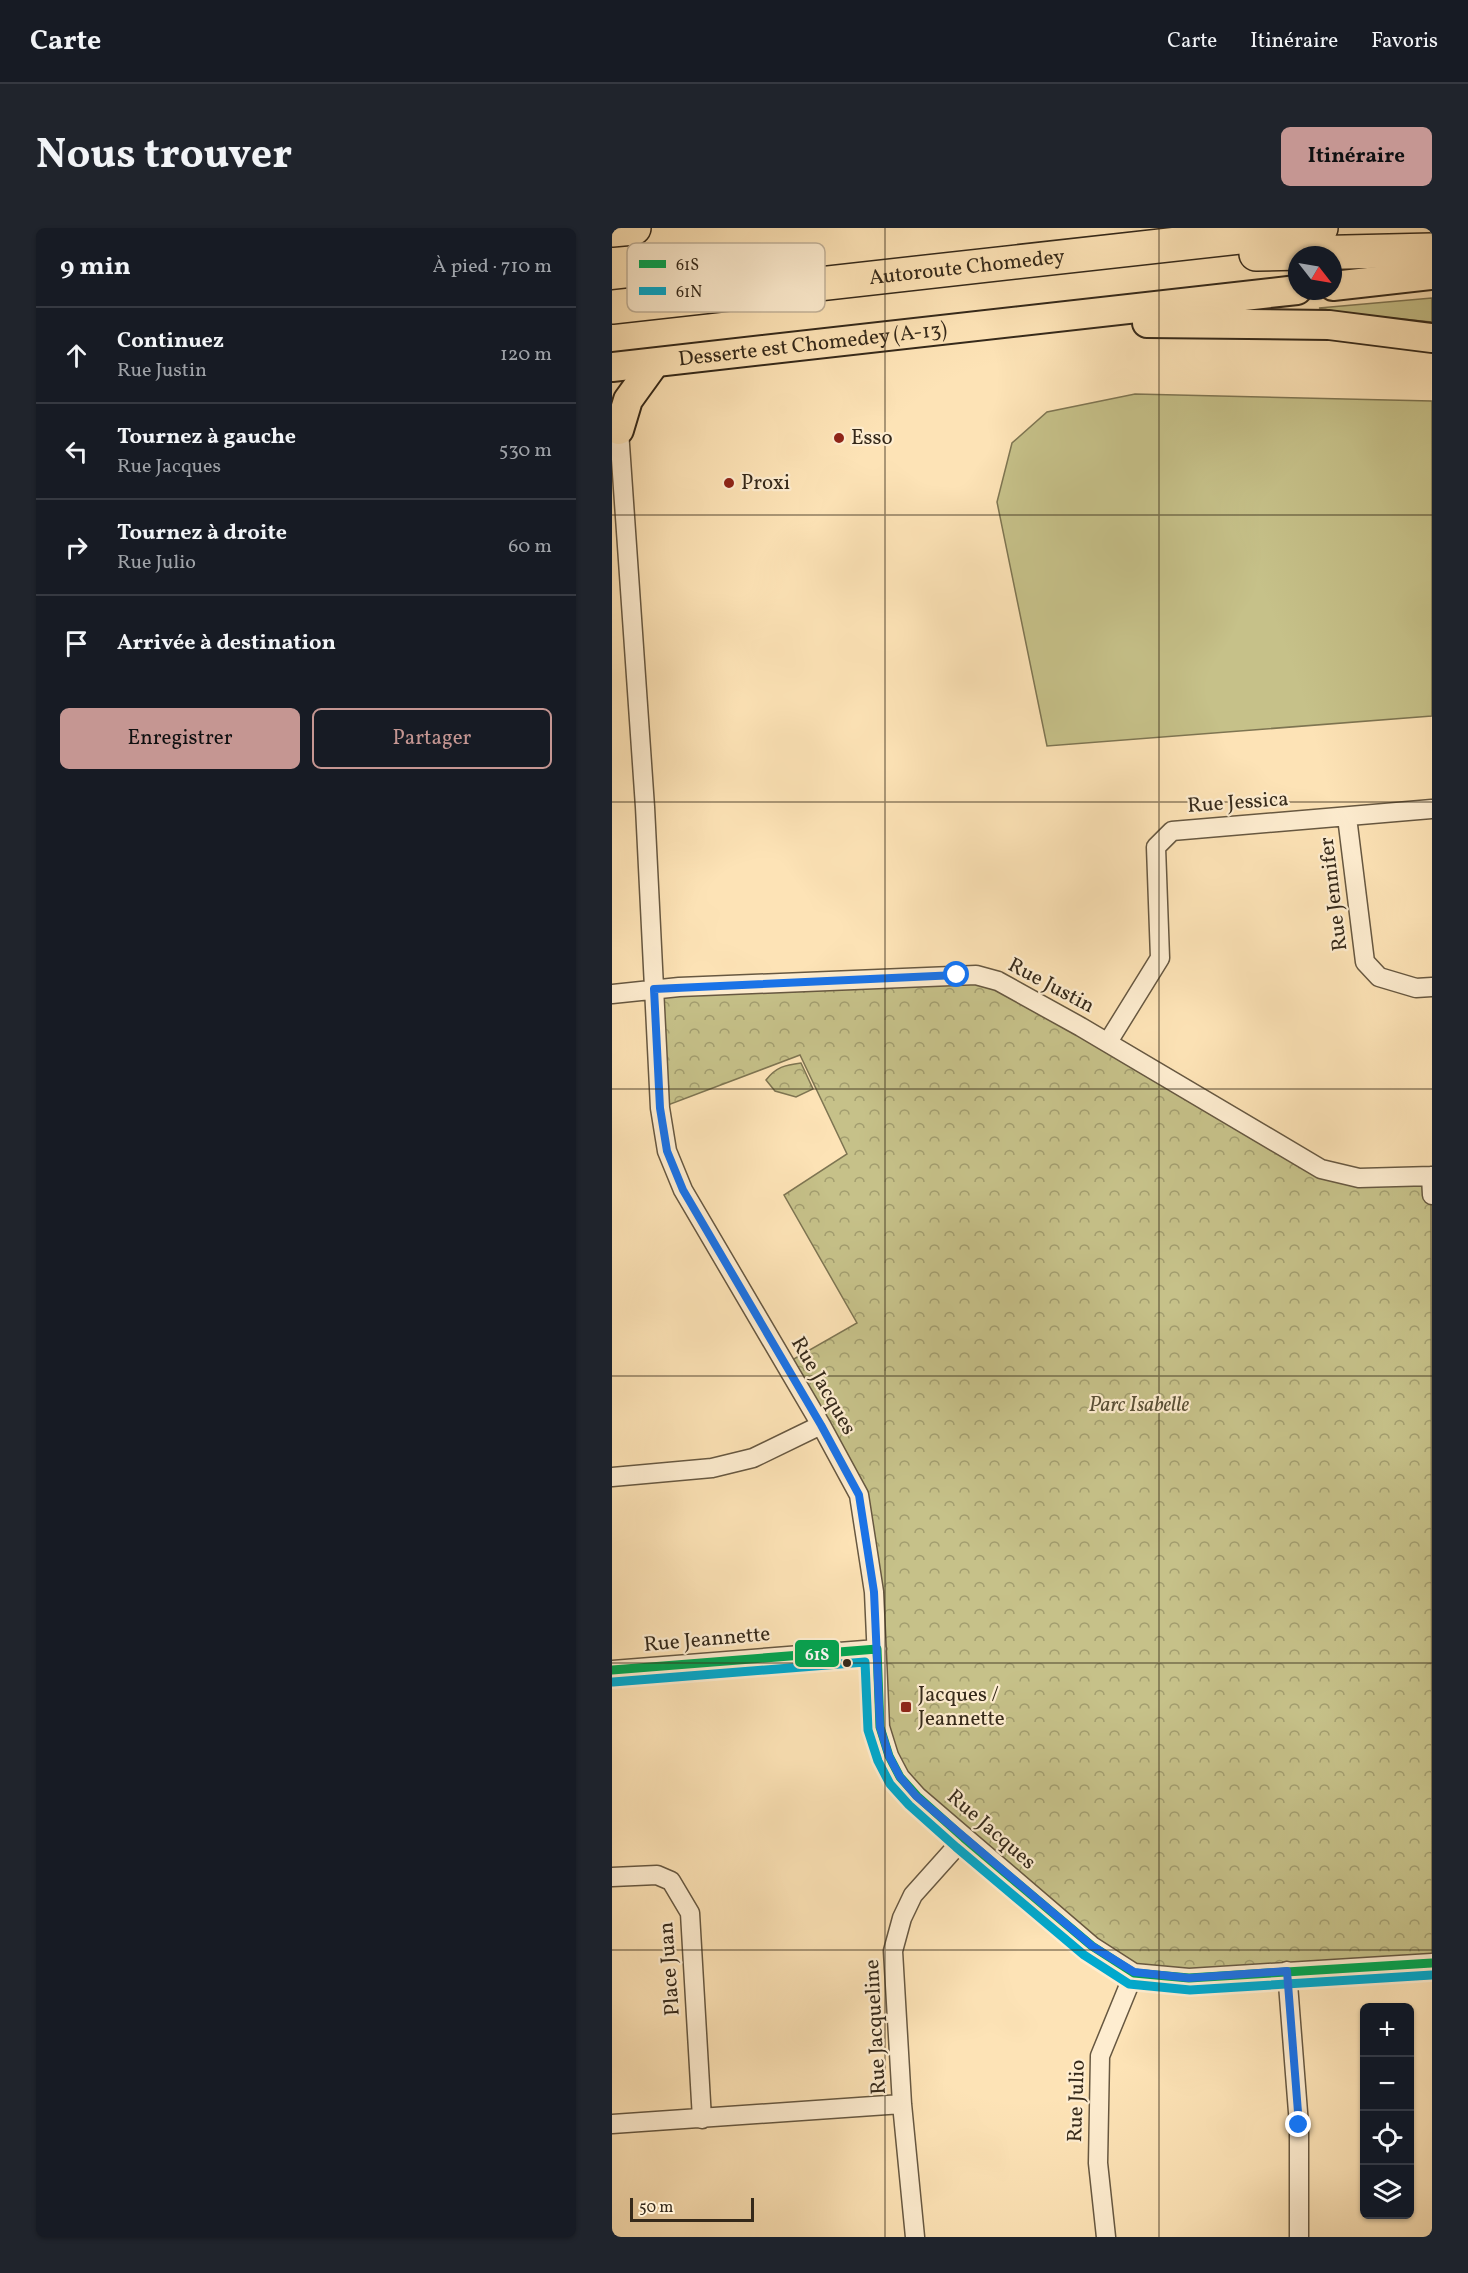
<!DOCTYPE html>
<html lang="fr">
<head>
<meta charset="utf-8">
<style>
	body { margin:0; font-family:Vollkorn,serif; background:#20242c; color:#f1f3f6 }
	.controls { position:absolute; right:18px; bottom:18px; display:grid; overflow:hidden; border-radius:9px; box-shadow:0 2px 4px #0004 }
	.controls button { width:54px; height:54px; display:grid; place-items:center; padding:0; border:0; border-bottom:2px solid #363941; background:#171b24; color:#f1f3f6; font:30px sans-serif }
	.compass { position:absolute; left:676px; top:18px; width:54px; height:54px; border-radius:50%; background:#171b24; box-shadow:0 2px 4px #0004; rotate:121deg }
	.scale { position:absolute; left:18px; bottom:15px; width:124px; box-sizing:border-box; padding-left:6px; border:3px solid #35291a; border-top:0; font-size:16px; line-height:21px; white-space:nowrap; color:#35291a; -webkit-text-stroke:4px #feedd0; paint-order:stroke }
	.stop { position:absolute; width:18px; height:18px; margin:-14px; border:4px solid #1a73e8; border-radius:50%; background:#fff }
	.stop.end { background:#1a73e8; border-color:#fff; box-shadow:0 2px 6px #0008 }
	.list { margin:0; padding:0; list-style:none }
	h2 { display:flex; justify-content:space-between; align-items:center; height:78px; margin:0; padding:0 24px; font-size:26px }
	h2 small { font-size:20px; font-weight:400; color:#9ea1a6 }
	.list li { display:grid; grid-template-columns:39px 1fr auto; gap:18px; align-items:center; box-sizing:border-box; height:96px; padding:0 24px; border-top:2px solid #363941 }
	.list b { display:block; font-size:22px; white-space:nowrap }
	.list p { margin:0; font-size:20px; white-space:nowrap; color:#9ea1a6 }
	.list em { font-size:20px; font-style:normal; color:#9ea1a6 }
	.actions { display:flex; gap:12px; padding:18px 24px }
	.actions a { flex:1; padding:14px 0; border:2px solid #c59692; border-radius:9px; text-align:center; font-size:21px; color:#c59692 }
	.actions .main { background:#c59692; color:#111 }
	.icon { flex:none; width:33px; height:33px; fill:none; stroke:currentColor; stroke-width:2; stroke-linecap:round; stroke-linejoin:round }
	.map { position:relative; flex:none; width:820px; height:2009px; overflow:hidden; border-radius:9px }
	header { display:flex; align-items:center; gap:36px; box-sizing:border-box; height:84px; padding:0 30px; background:#171b24; border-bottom:2px solid #363941 }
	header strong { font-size:28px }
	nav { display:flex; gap:33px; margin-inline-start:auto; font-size:21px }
	.intro { display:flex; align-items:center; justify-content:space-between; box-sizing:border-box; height:144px; padding:0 36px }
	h1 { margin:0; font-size:42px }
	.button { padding:15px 27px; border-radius:9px; background:#c59692; color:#111; font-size:21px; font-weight:700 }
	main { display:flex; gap:36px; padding:0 36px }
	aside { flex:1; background:#171b24; border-radius:9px; box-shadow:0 2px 4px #0004 }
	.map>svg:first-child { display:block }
	.grass { fill:#c6c189; stroke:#7e7552; stroke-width:1.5 }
	.park { fill:url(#park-crowns); stroke:#7e7552; stroke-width:1.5 }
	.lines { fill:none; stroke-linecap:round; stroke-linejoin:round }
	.street-casing { stroke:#675841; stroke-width:21 }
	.primary-casing { stroke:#35291a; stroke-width:32 }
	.highway-casing { stroke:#35291a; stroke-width:36 }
	.street { stroke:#feedd0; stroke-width:18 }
	.primary { stroke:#fde3b6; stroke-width:28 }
	.highway { stroke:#fde3b6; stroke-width:33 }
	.bus-1-casing { stroke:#feedd0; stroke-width:14 }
	.bus-2-casing { stroke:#feedd0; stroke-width:14 }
	.bus-1 { stroke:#00a651; stroke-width:9 }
	.bus-2 { stroke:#00a9ce; stroke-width:9 }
	.route { stroke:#1a73e8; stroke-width:8 }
	.grid { fill:none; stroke:#35291a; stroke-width:1.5; stroke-opacity:0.55 }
	.poi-dot { fill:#8f2418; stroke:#feedd0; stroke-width:2 }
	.bus-dot { fill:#35291a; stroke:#feedd0; stroke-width:2 }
	.labels { text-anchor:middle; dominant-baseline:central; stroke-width:4.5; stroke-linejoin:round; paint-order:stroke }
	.street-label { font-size:21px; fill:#35291a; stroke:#feedd0 }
	.poi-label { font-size:21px; fill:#35291a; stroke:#feedd0; text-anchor:start }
	.park-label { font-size:21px; font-style:italic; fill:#594f36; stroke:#feedd0 }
	.key { fill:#feedd0; stroke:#c2b299; stroke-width:1.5 }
	.key-label { font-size:16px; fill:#35291a }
	.line-badge { stroke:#feedd0; stroke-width:2 }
	.badge-label { font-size:16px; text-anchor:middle; font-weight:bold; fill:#fff }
</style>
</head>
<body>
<header>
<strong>Carte</strong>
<nav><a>Carte</a><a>Itinéraire</a><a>Favoris</a></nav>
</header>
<div class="intro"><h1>Nous trouver</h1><a class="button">Itinéraire</a></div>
<main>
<aside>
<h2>9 min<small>À pied · 710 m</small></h2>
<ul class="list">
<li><svg class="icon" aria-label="ahead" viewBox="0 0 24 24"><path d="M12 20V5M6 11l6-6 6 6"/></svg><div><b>Continuez</b><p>Rue Justin</p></div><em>120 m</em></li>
<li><svg class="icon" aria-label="left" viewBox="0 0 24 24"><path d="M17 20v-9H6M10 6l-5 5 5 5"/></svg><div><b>Tournez à gauche</b><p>Rue Jacques</p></div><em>530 m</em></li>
<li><svg class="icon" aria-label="right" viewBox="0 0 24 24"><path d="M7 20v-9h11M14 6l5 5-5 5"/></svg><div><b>Tournez à droite</b><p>Rue Julio</p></div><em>60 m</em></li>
<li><svg class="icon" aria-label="arrive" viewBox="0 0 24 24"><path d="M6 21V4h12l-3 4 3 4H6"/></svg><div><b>Arrivée à destination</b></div></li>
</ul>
<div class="actions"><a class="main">Enregistrer</a><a>Partager</a></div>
</aside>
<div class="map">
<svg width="820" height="2009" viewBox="0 0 820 2009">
	<defs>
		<pattern id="park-crowns" width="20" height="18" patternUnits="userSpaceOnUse" patternTransform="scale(1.5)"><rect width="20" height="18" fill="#c6c189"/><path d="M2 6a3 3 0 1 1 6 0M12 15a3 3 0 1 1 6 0" fill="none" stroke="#a29d6f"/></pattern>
	</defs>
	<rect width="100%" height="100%" fill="#fde3b6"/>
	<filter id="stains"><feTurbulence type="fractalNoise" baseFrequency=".00333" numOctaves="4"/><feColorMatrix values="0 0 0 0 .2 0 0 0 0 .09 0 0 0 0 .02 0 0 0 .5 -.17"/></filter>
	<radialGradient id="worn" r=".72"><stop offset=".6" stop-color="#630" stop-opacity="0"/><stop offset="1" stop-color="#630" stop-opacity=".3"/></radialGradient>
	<path class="grass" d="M820,70V94L738,86L707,80Z
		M523,166L820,173V488L435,518L385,274L400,215L435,184Z"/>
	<path class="park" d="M342,754L373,756L469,799L709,941L819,948L820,1736L522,1745L352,1610L277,1528L247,1267L173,1136L245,1095L172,967L235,926L188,827L48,880L38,761Z
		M189,835L201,861L184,869L163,863L154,852C164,839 173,837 189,835Z"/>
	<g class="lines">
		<g class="street-casing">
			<path id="street" d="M7,202L33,579L48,880L55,923L71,962L209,1197L247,1267L262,1364L268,1499L277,1528L288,1549L305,1568L480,1718L522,1745L577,1750L820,1735
				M735,589L753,734L767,749L804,760L820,759
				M0,766L67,759L364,747L386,753L469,799L709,941L747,950L820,948
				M496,814L548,730L544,619L560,603L820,581
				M819,948L820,967
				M0,1249L100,1240L141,1230L209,1197
				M0,1442L265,1421
				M0,1649L45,1647L59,1653L78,1685L90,1891
				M675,1743L687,1897V2009
				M0,1896L290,1876
				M303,2009L290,1876L281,1723L290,1690L301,1667L352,1610
				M494,2009L486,1935L488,1828L522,1745"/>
		</g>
		<g class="primary-casing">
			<g id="primary">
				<path d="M721,58L820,47"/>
				<path d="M535,95L717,97L820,110"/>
				<path id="s1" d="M0,139L685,62"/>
				<path d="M7,202L16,172L42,136"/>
			</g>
		</g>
		<g class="highway-casing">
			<g id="highway">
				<path d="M0,2L22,0"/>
				<path d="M644,26L820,22"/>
				<path id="s2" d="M0,79L709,0"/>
			</g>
		</g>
		<use href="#street" class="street"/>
		<use href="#primary" class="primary"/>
		<use href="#highway" class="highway"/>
		<g class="bus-1-casing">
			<path id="bus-1" d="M0,1442L265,1421L268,1499L277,1528L288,1549L305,1568L352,1610L480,1718L522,1745L577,1750L820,1735"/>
		</g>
		<g class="bus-2-casing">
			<path id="bus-2" d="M1,1454L253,1434L256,1502L266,1533L278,1556L297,1577L344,1619L472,1727L517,1756L578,1762L820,1747"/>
		</g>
		<use href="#bus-1" class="bus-1"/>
		<use href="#bus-2" class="bus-2"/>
	</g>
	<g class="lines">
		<path class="route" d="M345,747L42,761L48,880L55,923L71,962L209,1197L247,1267L262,1364L268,1499L277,1528L288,1549L304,1568L480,1718L522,1744L577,1750L675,1743L687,1897"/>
	</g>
	<path class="grid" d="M273,0V2009M547,0V2009M0,287H820M0,574H820M0,861H820M0,1148H820M0,1435H820M0,1722H820"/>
	<g class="poi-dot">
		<circle cx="227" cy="210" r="6"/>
		<circle cx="117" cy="255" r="6"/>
		<rect x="288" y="1473" width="12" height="12" rx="3"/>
	</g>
	<circle class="bus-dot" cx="235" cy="1435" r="5"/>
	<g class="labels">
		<g class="street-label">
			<text stroke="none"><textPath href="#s2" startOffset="357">Autoroute Chomedey</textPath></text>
			<text stroke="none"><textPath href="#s1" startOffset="202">Desserte est Chomedey (A-13)</textPath></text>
			<text transform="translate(626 575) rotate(-4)">Rue Jessica</text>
			<text transform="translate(722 666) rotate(-97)">Rue Jennifer</text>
			<text transform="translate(439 758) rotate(28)">Rue Justin</text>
			<text transform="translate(211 1158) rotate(60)">Rue Jacques</text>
			<text transform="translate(95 1412) rotate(-5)">Rue Jeannette</text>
			<text transform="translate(379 1602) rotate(41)">Rue Jacques</text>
			<text transform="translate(58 1741) rotate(-94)">Place Juan</text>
			<text transform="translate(264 1799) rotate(-93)">Rue Jacqueline</text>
			<text transform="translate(465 1873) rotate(-88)">Rue Julio</text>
		</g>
		<g class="poi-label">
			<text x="239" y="210">Esso</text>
			<text x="129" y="255">Proxi</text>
			<text x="306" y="1467">Jacques /<tspan x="306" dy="24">Jeannette</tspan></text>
		</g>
		<g class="park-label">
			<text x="527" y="1177">Parc Isabelle</text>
		</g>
	</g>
	<rect x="15" y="15" width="198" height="69" rx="9" class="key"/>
	<rect x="27" y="32" width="27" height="8" fill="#00a651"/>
	<rect x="27" y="59" width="27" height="8" fill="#00a9ce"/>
	<g class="key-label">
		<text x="64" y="42">61S</text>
		<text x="64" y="69">61N</text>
	</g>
	<rect class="line-badge" x="182" y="1411" width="46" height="29" rx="6" fill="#00a651"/>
	<g class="badge-label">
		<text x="205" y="1432">61S</text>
	</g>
	<rect width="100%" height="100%" filter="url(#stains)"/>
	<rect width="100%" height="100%" fill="url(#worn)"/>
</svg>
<div class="controls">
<button>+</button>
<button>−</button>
<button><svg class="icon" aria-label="locate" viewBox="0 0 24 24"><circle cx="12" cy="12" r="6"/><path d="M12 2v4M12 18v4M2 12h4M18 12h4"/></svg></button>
<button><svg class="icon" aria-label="layers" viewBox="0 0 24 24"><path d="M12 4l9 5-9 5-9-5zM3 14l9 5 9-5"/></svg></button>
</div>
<svg class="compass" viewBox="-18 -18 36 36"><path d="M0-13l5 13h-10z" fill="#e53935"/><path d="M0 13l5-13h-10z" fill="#9ea1a6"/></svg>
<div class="scale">50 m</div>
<div class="stop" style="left:345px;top:747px"></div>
<div class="stop end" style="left:687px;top:1897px"></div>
</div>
</main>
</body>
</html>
